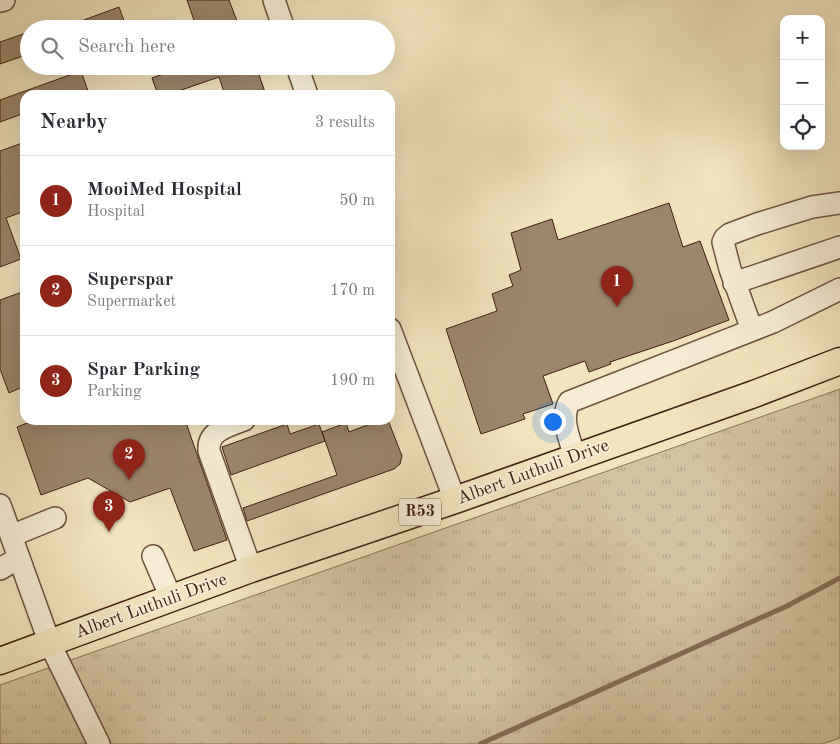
<!DOCTYPE html>
<html lang="en">
<head>
<meta charset="utf-8">
<style>
	body { margin:0; font-family:"Old Standard TT",serif; background:#f2f2f3; color:#2b2b33 }
	.controls { position:absolute; right:15px; top:15px; display:grid; overflow:hidden; border-radius:10px; box-shadow:0 5px 20px #0002 }
	.controls button { width:45px; height:45px; display:grid; place-items:center; padding:0; border:0; border-bottom:1px solid #e1e1e2; background:#fff; color:#2b2b33; font:25px sans-serif }
	.you { position:absolute; left:552px; top:421px; width:18px; height:18px; margin:-12px; border:4px solid #fff; border-radius:50%; background:#1a73e8; box-shadow:0 0 0 8px #1a73e833 }
	.badge { display:grid; place-items:center; width:32px; height:32px; border-radius:50%; background:#8f2418; color:#fff; font-size:16px; font-weight:700 }
	.pin { position:absolute; translate:-50% -41px; filter:drop-shadow(0 1px 2px #0008) }
	.pin::after { content:''; position:absolute; top:26px; width:18px; height:15px; background:inherit; clip-path:polygon(0 0,100% 0,50% 100%) }
	.list { margin:0; padding:0; list-style:none }
	h2 { display:flex; justify-content:space-between; align-items:center; height:65px; margin:0; padding:0 20px; font-size:21px }
	h2 small { font-size:16px; font-weight:400; color:#7c7c81 }
	.list li { display:grid; grid-template-columns:32px 1fr auto; gap:15px; align-items:center; box-sizing:border-box; height:90px; padding:0 20px; border-top:1px solid #e1e1e2 }
	.list b { display:block; font-size:19px; white-space:nowrap }
	.list p { margin:0; font-size:16px; white-space:nowrap; color:#7c7c81 }
	.list em { font-size:16px; font-style:normal; color:#7c7c81 }
	.icon { flex:none; width:28px; height:28px; fill:none; stroke:currentColor; stroke-width:2; stroke-linecap:round; stroke-linejoin:round }
	.map { position:relative; flex:none; width:840px; height:744px; overflow:hidden }
	.search { position:absolute; background:#fff; box-shadow:0 5px 20px #0002; left:20px; top:20px; width:375px; height:55px; display:flex; align-items:center; gap:12px; box-sizing:border-box; padding:0 18px; border-radius:28px; color:#7c7c81; font-size:19px }
	.panel { position:absolute; background:#fff; box-shadow:0 5px 20px #0002; left:20px; top:90px; width:375px; height:335px; border-radius:15px }
	.map>svg:first-child { display:block }
	.grass { fill:url(#grass-tufts); stroke:#8a7258 }
	.lines { fill:none; stroke-linecap:round; stroke-linejoin:round }
	.stream { stroke:#866d55; stroke-width:5 }
	.building { fill:#9d866a; stroke:#402011 }
	.minor-casing { stroke:#6c513c; stroke-width:24 }
	.major-casing { stroke:#402011; stroke-width:29 }
	.minor { stroke:#f7edd4; stroke-width:21 }
	.major { stroke:#f2e4bd; stroke-width:26 }
	.labels { text-anchor:middle; dominant-baseline:central; stroke-width:4; stroke-linejoin:round; paint-order:stroke }
	.shield { fill:#f7edd4; stroke:#775e4c; stroke-width:1 }
	.shield-label { font-size:16px; font-weight:bold; fill:#402011 }
	.street-label { font-size:18px; fill:#402011; stroke:#f7edd4 }
</style>
</head>
<body>
<div class="map">
<svg width="840" height="744" viewBox="0 0 840 744">
	<defs>
		<pattern id="grass-tufts" width="24" height="20" patternUnits="userSpaceOnUse" patternTransform="scale(1.25)"><rect width="24" height="20" fill="#d4c3a0"/><path d="M3 7l-1-3M5 7V3M7 7l1-3M15 17l-1-3M17 17v-4M19 17l1-3" fill="none" stroke="#b7a789"/></pattern>
	</defs>
	<rect width="100%" height="100%" fill="#f2e4bd"/>
	<filter id="stains"><feTurbulence type="fractalNoise" baseFrequency=".004" numOctaves="4"/><feColorMatrix values="0 0 0 0 .2 0 0 0 0 .09 0 0 0 0 .02 0 0 0 .5 -.17"/></filter>
	<radialGradient id="worn" r=".72"><stop offset=".6" stop-color="#630" stop-opacity="0"/><stop offset="1" stop-color="#630" stop-opacity=".3"/></radialGradient>
	<path class="grass" d="M840,389V738L822,744H0V685Z"/>
	<g class="lines">
		<path class="stream" d="M480,744L787,606L840,578"/>
	</g>
	<path class="building" d="M187,0H229L240,29H197Z
		M119,7L127,29H65V27Z
		M29,32V54L0,64V42Z
		M186,66H243V68L231,74L256,66L266,95H225L219,77L167,95H158L152,78Z
		M81,71L88,91L75,95H25V113L0,122V100Z
		M25,142V211L6,218L21,259L0,267V151Z
		M669,203L683,247L700,241L729,320L673,341L610,362L611,364L589,372L585,361L543,376L553,404L523,414L525,419L481,434L446,329L497,311L492,294L513,286L509,275L521,270L511,233L552,219L558,240Z
		M25,291V386L9,393L0,369V300Z
		M35,420H185L227,540L194,551L170,488L130,502L88,478L41,495L17,427Z
		M374,420H388L402,456L400,464L394,469L247,521L243,508L337,475L322,432L346,423L349,432L375,422Z
		M287,424L290,434L319,424L325,441L231,475L222,447Z"/>
	<g class="lines">
		<g class="minor-casing">
			<path id="minor" d="M274,0L284,29
				M0,1L4,0
				M297,66L307,95
				M734,283L840,247
				M390,329L455,500
				M752,330L730,269L723,242L725,238L730,234L757,224L812,207L840,203
				M244,420C228,426 207,431 209,451L251,569
				M575,457C570,439 560,420 569,402L773,322L840,289
				M0,505L50,644L99,744
				M11,536L55,518
				M153,556L171,598
				M0,569L19,558"/>
		</g>
		<g class="major-casing">
			<path id="major" d="M0,661L251,569L455,500L754,394L840,361"/>
		</g>
		<use href="#minor" class="minor"/>
		<use href="#major" class="major"/>
	</g>
	<g class="labels">
		<rect class="shield" x="399" y="498.5" width="42" height="27" rx="4"/>
		<g class="shield-label">
			<text x="420" y="512">R53</text>
		</g>
		<g class="street-label">
			<text transform="translate(533 472) rotate(-20)">Albert Luthuli Drive</text>
			<text transform="translate(151 606) rotate(-20)">Albert Luthuli Drive</text>
		</g>
	</g>
	<rect width="100%" height="100%" filter="url(#stains)"/>
	<rect width="100%" height="100%" fill="url(#worn)"/>
</svg>
<div class="controls">
<button>+</button>
<button>−</button>
<button><svg class="icon" aria-label="locate" viewBox="0 0 24 24"><circle cx="12" cy="12" r="6"/><path d="M12 2v4M12 18v4M2 12h4M18 12h4"/></svg></button>
</div>
<div class="you"></div>
<div class="pin badge" style="left:617px;top:307px">1</div>
<div class="pin badge" style="left:129px;top:480px">2</div>
<div class="pin badge" style="left:109px;top:532px">3</div>
<div class="search"><svg class="icon" aria-label="search" viewBox="0 0 24 24"><circle cx="10" cy="10" r="6"/><path d="M15 15l6 6"/></svg>Search here</div>
<section class="panel">
<h2>Nearby<small>3 results</small></h2>
<ul class="list">
<li><span class="badge">1</span><div><b>MooiMed Hospital</b><p>Hospital</p></div><em>50 m</em></li>
<li><span class="badge">2</span><div><b>Superspar</b><p>Supermarket</p></div><em>170 m</em></li>
<li><span class="badge">3</span><div><b>Spar Parking</b><p>Parking</p></div><em>190 m</em></li>
</ul>
</section>
</div>
</body>
</html>
